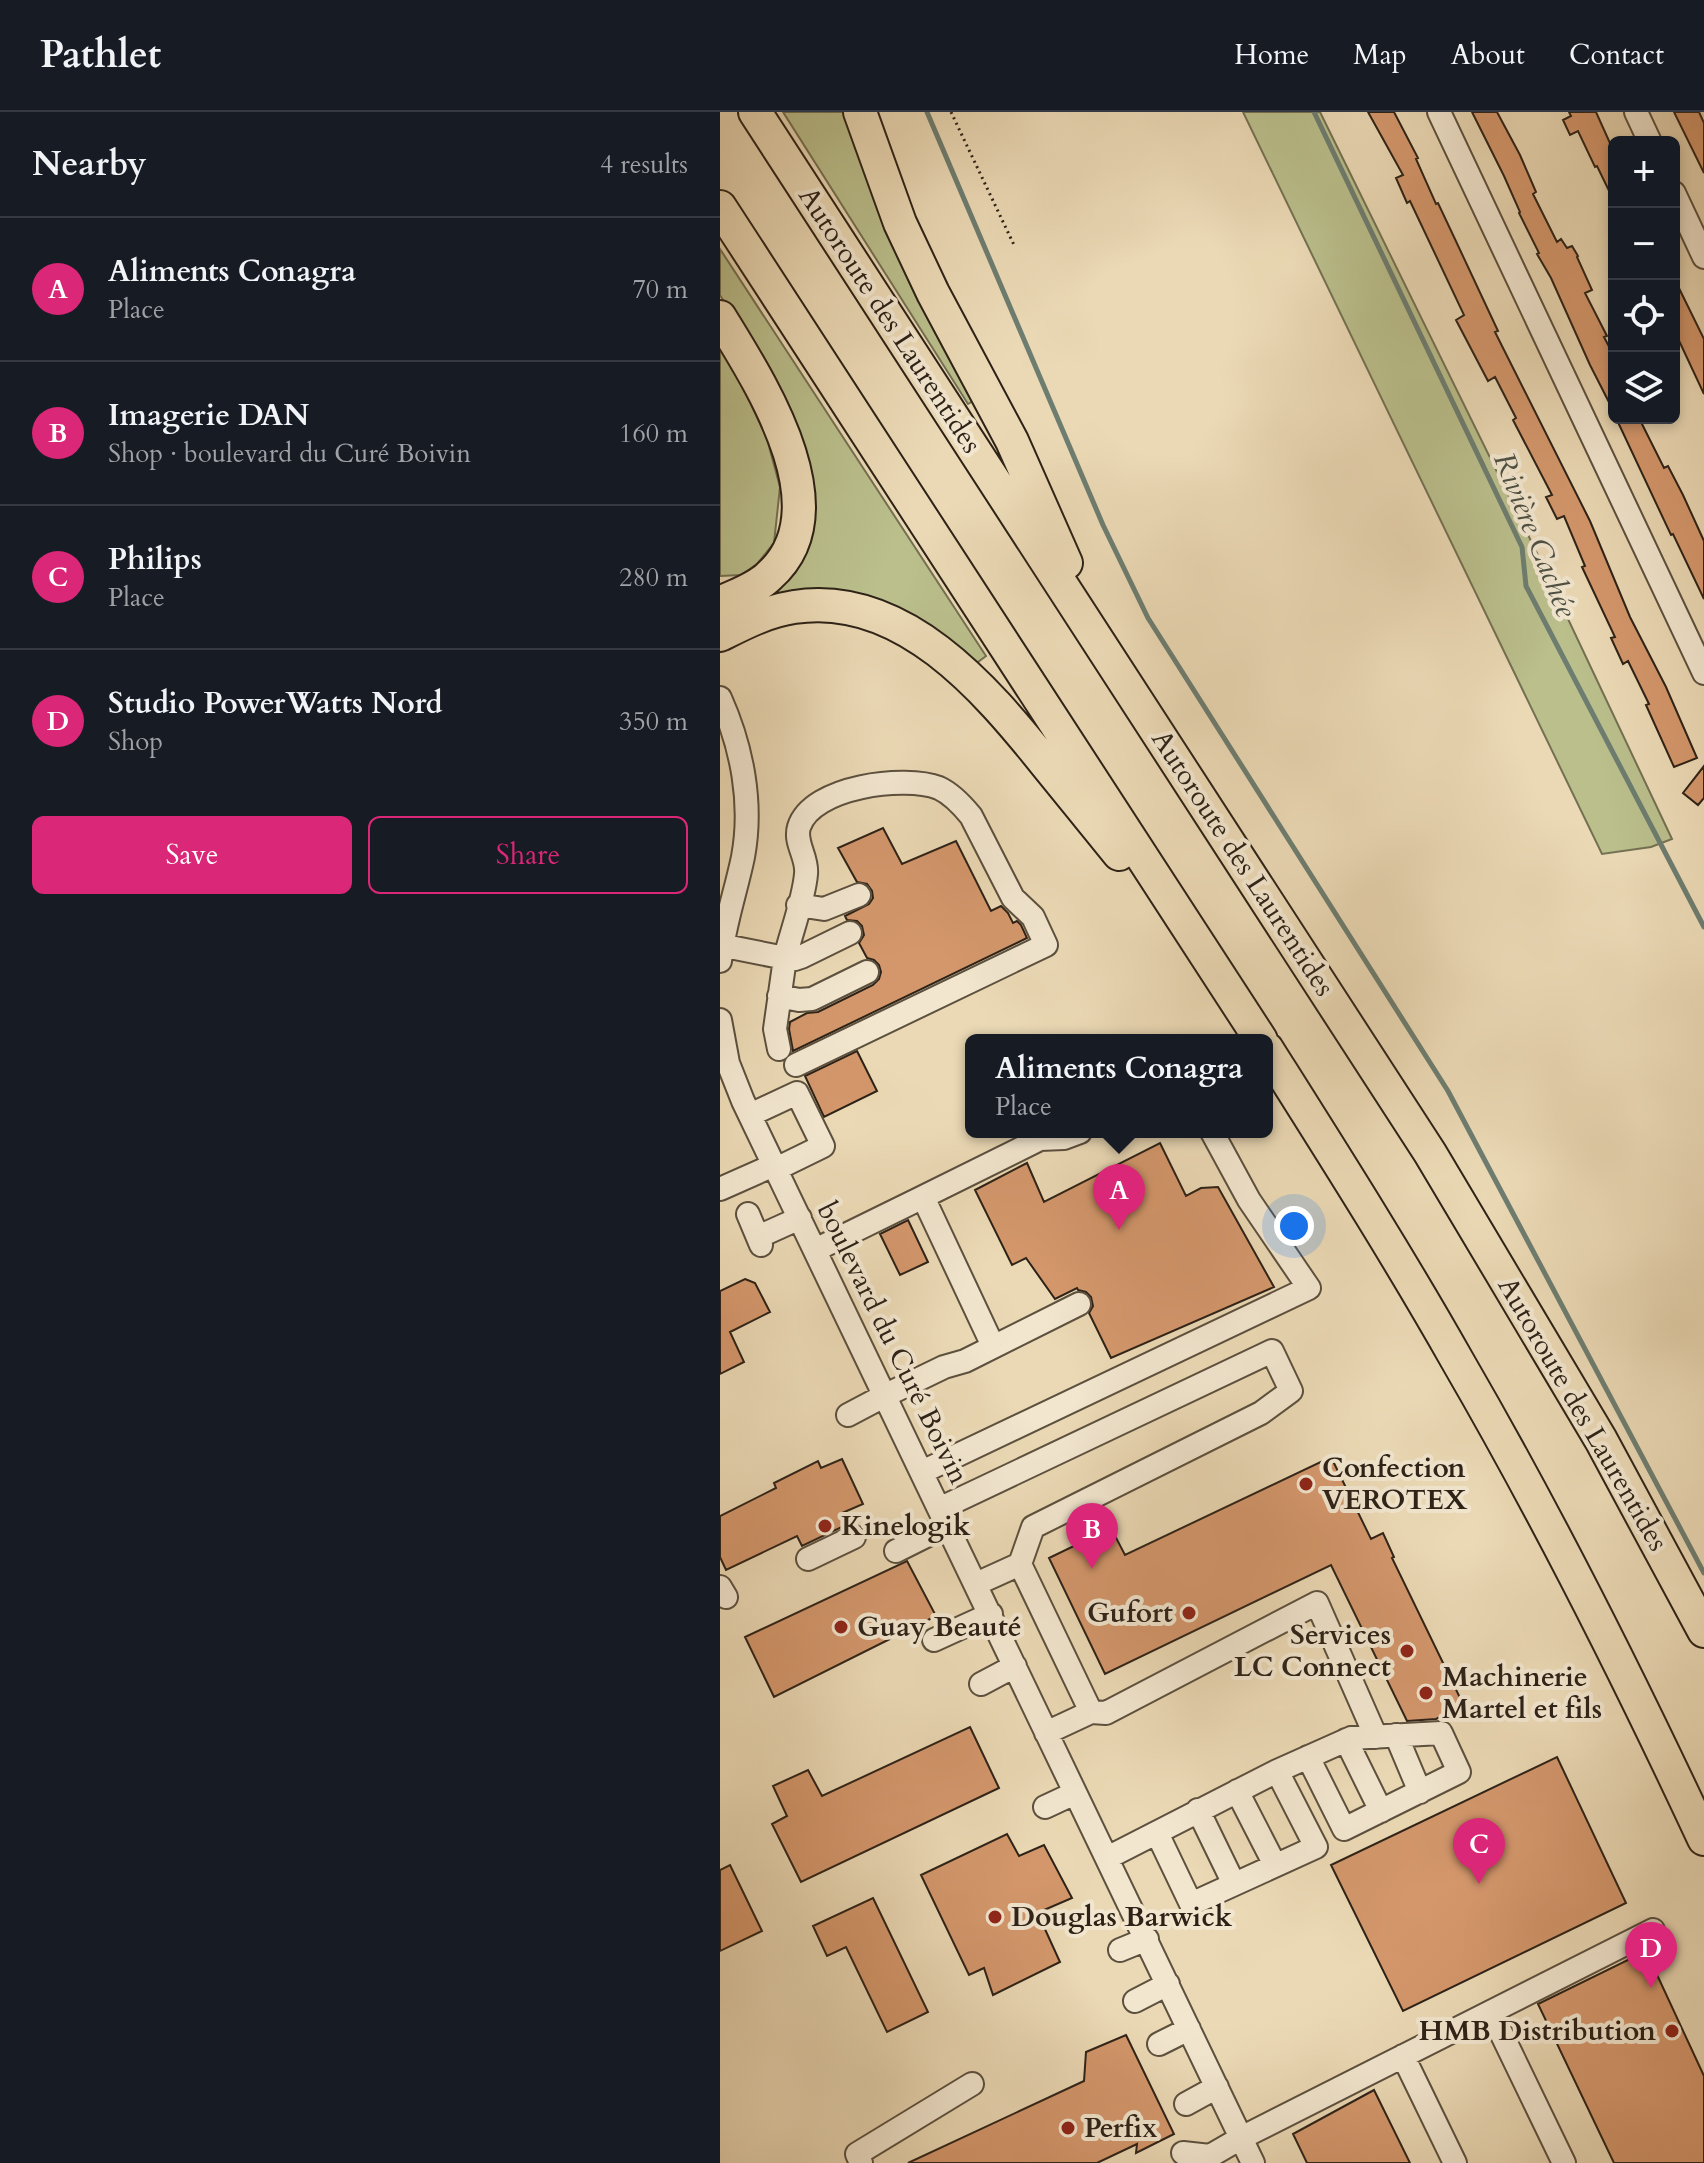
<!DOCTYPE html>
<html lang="en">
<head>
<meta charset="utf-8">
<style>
	body { margin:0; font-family:Cardo,serif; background:#20242c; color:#f1f3f6 }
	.controls { position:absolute; right:24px; top:24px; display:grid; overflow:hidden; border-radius:12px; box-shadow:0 4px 12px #0003 }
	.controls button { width:72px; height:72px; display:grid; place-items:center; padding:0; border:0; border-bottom:2px solid #363941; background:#171b24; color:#f1f3f6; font:40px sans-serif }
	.you { position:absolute; left:574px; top:1114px; width:28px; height:28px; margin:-20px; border:6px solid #fff; border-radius:50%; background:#1a73e8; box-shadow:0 0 0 12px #1a73e833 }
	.badge { display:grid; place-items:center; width:52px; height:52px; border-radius:50%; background:#db2777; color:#fff; font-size:26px; font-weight:700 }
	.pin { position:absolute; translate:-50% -66px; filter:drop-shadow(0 2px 4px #0008) }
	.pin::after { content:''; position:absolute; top:42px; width:28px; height:24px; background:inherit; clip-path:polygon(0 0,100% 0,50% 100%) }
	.popup { position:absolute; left:245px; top:922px; width:308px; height:104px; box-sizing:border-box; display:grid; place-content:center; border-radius:12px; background:#171b24; filter:drop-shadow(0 2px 6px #0005); font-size:26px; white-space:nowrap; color:#9ea1a6 }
	.popup b { font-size:30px; color:#f1f3f6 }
	.popup::after { content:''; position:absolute; left:50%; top:100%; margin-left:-16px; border:16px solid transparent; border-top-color:#171b24 }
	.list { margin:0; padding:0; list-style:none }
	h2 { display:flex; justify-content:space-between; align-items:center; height:104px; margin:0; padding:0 32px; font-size:34px }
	h2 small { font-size:26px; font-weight:400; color:#9ea1a6 }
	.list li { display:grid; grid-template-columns:52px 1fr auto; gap:24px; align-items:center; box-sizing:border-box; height:144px; padding:0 32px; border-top:2px solid #363941 }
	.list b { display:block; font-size:30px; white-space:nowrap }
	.list p { margin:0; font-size:26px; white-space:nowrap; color:#9ea1a6 }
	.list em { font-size:26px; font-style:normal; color:#9ea1a6 }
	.actions { display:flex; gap:16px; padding:24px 32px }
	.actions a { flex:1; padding:18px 0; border:2px solid #db2777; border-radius:12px; text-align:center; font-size:28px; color:#db2777 }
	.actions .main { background:#db2777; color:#fff }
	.icon { flex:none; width:44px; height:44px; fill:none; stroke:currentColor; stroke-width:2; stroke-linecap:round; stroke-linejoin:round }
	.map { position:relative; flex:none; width:984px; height:2051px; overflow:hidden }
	header { display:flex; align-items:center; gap:48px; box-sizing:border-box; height:112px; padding:0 40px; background:#171b24; border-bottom:2px solid #363941 }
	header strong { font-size:38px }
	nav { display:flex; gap:44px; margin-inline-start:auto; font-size:28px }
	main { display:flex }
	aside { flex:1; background:#171b24 }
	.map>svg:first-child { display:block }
	.green { fill:#babf8c; stroke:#747052; stroke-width:2 }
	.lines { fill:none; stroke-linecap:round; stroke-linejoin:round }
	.stream { stroke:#6d7d70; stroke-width:5 }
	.building { fill:#d4976c; stroke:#2d2217; stroke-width:2 }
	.minor-casing { stroke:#5c503e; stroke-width:26 }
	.highway-casing { stroke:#2d2217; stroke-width:36 }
	.path { stroke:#2d2217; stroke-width:3; stroke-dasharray:2 4; stroke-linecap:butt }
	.minor { stroke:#f2e6cf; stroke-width:22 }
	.highway { stroke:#ebd9b5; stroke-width:32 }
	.poi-dot { fill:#8f2418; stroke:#f2e6cf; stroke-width:3 }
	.labels { text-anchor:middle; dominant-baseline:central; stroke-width:8; stroke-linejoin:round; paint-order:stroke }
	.street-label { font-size:28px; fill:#2d2217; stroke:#f2e6cf }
	.poi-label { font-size:28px; font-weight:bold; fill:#2d2217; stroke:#f2e6cf; text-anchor:start }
	.water-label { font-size:30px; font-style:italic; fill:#4d5043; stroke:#f2e6cf }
</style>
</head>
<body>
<header>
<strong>Pathlet</strong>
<nav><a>Home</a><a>Map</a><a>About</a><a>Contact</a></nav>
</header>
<main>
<aside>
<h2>Nearby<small>4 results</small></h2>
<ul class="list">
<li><span class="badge">A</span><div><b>Aliments Conagra</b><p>Place</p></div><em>70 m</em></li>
<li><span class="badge">B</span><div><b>Imagerie DAN</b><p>Shop · boulevard du Curé Boivin</p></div><em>160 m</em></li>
<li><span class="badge">C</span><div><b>Philips</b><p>Place</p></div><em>280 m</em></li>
<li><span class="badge">D</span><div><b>Studio PowerWatts Nord</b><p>Shop</p></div><em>350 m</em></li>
</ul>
<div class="actions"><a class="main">Save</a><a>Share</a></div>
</aside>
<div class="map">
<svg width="984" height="2051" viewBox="0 0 984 2051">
	<rect width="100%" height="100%" fill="#ebd9b5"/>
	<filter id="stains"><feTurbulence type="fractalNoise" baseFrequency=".0025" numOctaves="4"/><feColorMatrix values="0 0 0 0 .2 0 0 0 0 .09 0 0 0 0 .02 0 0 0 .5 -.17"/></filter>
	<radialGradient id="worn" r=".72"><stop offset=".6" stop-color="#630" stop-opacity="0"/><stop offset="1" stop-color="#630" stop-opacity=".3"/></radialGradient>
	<path class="green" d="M63,0H127L253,289L248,292Z
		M523,0H600L814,435L952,727L931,735L882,742Z
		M0,137L266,544L254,553L110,478H76L57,483L45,490L43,484L72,460L46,260L0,183Z
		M0,235L19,266L47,327L60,375L54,431L37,452L21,463L0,464Z"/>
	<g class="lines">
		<path class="stream" d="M207,0L383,413L428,506L728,979L984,1461
			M594,0L802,435L806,474L984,815"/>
	</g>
	<path class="building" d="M648,0H674L698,46L696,47L716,92L718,91L734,125L778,219L775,220L870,409L910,505L946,575L977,646L954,655L926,593L929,592L908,549L903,552L891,526L895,525L862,455L865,454L844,404L837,407L826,385L832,383L793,308L796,306L775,265L768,269L736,208L744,203L690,89L687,91L676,66L683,63Z
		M752,0H777L800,43L816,80L813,82L837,130L841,127L847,136L852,134L858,144L857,145L872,178L865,181L887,224L884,225L894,244V300L870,253L831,166L817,142L819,141L799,101L800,100L784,64Z
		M849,0H876L894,40V89L877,54L875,55L858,19L850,23L843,8L851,4Z
		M954,0H979L984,11V61Z
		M954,166L984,227V282L954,218Z
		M896,306H919L944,356L948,354L963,383L984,429V487L953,422L951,423Z
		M984,654V686L978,693L963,681Z
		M163,716L182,752L236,729L271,799L281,794L288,801L293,811L297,809L301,813L307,826L73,939L69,917L70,910L87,901L98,900L153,873L159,867L161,860L159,853L154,848L147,846L139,831L144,823L142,814L137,809L127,808L125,804L149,792L153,786L152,779L147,772L137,770L118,736Z
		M137,939L157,979L104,1005L85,964Z
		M440,1031L466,1084L481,1076L498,1075L554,1175L391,1246L369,1201L373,1194L371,1185L366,1180L358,1178L357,1176L335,1187L306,1146L292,1153L255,1078L307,1051L324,1090Z
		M188,1108L208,1150L180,1163L160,1122Z
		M25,1167L35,1171L50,1200L10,1220L24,1250L0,1262V1179Z
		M611,1345L651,1427L663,1421L674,1445L672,1446L744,1594L716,1607L687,1609L611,1453L385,1562L329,1446L391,1416L405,1443Z
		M122,1347L143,1392L122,1401L128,1412L82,1434L77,1424L6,1458L0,1445V1404L56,1376L54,1371L98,1349L101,1356Z
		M187,1449L216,1504L54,1585L25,1525Z
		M250,1615L279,1676L81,1770L52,1712L67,1704L53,1674L88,1658L102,1684Z
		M837,1645L906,1791L683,1899L611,1753Z
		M287,1722L299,1744L324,1733L352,1786L324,1798L332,1812L324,1815L340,1850L273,1883L264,1856L249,1863L201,1763Z
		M10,1753L42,1819L0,1839V1758Z
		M153,1786L208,1900L167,1920L126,1835L107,1844L93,1814Z
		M926,1839L984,1964V2051H894L818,1892Z
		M406,1923L454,2022L416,2041L417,2032L377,2051H188L364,1969L366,1940Z
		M654,1978L690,2051H587L573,2022Z"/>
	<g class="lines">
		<g class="minor-casing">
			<path id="minor" d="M719,0L984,561
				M916,0L930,30
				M954,81L984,145
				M0,586C22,635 33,691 23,745C16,779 4,813 0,849
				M78,793L104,797L139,783
				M0,833L65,846C71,821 84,787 86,762C88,745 74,731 79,715C92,674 185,663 219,676C232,682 242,693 251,704L293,786L313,805L326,833L76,953
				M59,884L79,888L92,887L147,860
				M0,908L8,951L23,989L533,2051
				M59,937L55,917L65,846L75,847L81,845L130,821
				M30,1003L77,981L103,1034L56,1057
				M0,1077L54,1053
				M28,1102L41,1133
				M38,1125L80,1106
				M95,1138L203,1085
				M273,1234L203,1085L320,1027L344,1026L360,1020
				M128,1303L164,1284L224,1255L245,1249L359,1192
				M202,1360L589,1176L529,1088L492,1020
				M219,1397L552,1239L571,1279L541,1301L313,1415L300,1452L371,1600L326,1621
				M176,1439L228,1413
				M88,1447L134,1425
				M256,1472L300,1452
				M0,1475L6,1485
				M214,1528L271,1502
				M261,1572L295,1554
				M371,1600L386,1601L597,1491L656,1625
				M676,1623L700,1680
				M626,1628L661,1699
				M517,1679L555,1753
				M325,1695L355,1681
				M478,1698L514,1772
				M437,1721L471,1792L596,1735L557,1659
				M387,1746L557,1659L631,1626L721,1621L739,1660L624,1717L588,1645
				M400,1838L427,1827
				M415,1889L448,1872
				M771,1900L844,2051
				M439,1932L469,1917
				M683,1944L735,2051
				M466,1992L497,1975
				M463,2041L490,2044
				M141,2051L137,2042L252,1972
				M485,2051L490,2044L521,2026L933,1818"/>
		</g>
		<g class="highway-casing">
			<path id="highway" d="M35,0L710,1041L881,1328L984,1519
				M140,0L180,111L213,181L292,329L346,451
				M0,95L541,928
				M0,205C39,269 124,398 49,464C36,477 16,483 0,491
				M0,523C24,511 47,499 74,495C182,478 266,577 326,652C350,682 375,712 399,742
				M547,937C612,1040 677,1142 737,1248C827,1403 908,1564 984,1727"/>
		</g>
		<path class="path" d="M231,0L294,133"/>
		<use href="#minor" class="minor"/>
		<use href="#highway" class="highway"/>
	</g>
	<g class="poi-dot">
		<circle cx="586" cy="1372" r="8"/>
		<circle cx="105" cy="1414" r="8"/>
		<circle cx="469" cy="1501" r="8"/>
		<circle cx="121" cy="1515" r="8"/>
		<circle cx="687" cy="1539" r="8"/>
		<circle cx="706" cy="1581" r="8"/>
		<circle cx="275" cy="1805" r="8"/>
		<circle cx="952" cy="1919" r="8"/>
		<circle cx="348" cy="2016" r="8"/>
	</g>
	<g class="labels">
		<g class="street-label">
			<text transform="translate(170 208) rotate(57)">Autoroute des Laurentides</text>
			<text transform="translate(523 751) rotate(57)">Autoroute des Laurentides</text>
			<text transform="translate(173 1231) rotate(64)">boulevard du Curé Boivin</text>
			<text transform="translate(863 1302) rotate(60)">Autoroute des Laurentides</text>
		</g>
		<g class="poi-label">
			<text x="602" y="1356">Confection<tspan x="602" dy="32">VEROTEX</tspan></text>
			<text x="121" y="1414">Kinelogik</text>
			<text x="453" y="1501" text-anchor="end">Gufort</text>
			<text x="137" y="1515">Guay Beauté</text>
			<text x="671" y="1523" text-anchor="end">Services<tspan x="671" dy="32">LC Connect</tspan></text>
			<text x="722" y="1565">Machinerie<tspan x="722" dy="32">Martel et fils</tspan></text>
			<text x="291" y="1805">Douglas Barwick</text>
			<text x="936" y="1919" text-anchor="end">HMB Distribution</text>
			<text x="364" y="2016">Perfix</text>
		</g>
		<g class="water-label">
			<text transform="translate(815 423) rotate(68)">Rivière Cachée</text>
		</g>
	</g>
	<rect width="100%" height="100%" filter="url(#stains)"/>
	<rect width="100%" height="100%" fill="url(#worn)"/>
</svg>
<div class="controls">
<button>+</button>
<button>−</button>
<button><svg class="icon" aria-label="locate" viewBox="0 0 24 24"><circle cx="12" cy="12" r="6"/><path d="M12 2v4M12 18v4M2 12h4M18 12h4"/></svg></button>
<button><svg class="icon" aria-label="layers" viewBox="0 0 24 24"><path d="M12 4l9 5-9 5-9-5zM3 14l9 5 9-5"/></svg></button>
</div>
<div class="you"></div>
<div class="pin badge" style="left:399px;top:1118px">A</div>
<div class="popup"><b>Aliments Conagra</b>Place</div>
<div class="pin badge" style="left:372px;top:1457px">B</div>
<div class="pin badge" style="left:759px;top:1772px">C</div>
<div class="pin badge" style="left:931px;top:1876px">D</div>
</div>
</main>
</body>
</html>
